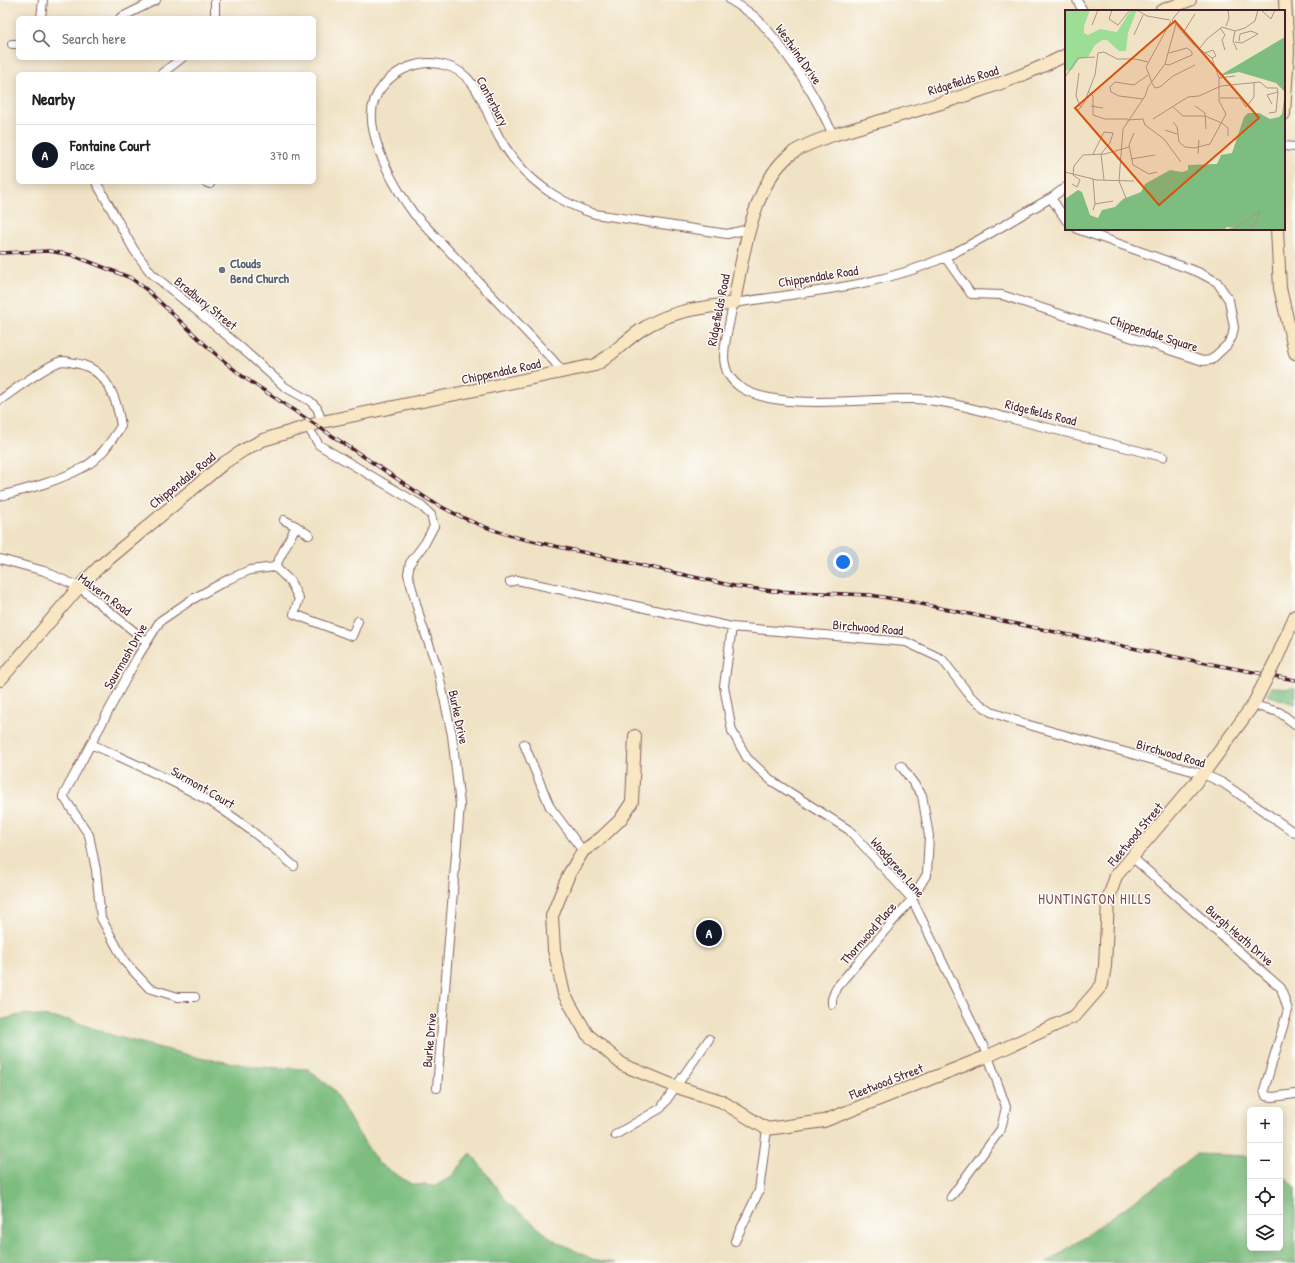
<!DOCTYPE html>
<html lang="en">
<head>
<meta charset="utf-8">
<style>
	body { margin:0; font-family:"Patrick Hand",sans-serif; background:#f2f2f2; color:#202124 }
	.controls { position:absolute; right:12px; bottom:12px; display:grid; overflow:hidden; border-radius:6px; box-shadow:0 2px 10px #0003 }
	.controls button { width:36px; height:36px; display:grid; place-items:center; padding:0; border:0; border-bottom:1px solid #e0e0e0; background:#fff; color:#202124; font:20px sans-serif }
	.you { position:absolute; left:843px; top:562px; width:14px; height:14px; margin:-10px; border:3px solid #fff; border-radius:50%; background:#1a73e8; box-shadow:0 0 0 6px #1a73e833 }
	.badge { display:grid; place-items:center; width:26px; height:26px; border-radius:50%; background:#111827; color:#fff; font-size:13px; font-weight:700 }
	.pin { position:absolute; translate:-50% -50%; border:2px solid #fff; box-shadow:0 1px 4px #0006 }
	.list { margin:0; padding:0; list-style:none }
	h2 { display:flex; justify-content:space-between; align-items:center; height:52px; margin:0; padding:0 16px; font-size:17px }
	h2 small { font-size:13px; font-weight:400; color:#757577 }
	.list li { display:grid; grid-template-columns:26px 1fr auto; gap:12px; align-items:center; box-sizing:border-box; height:60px; padding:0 16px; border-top:1px solid #e0e0e0 }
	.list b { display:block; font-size:15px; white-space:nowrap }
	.list p { margin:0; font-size:13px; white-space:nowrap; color:#757577 }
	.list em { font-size:13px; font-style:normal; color:#757577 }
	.icon { flex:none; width:22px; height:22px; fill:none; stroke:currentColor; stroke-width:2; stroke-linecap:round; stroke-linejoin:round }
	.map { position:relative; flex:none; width:1295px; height:1263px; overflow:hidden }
	.search { position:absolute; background:#fff; box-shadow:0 2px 10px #0003; left:16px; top:16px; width:300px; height:44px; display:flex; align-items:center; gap:10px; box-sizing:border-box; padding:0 14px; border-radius:6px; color:#757577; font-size:15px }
	.panel { position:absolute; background:#fff; box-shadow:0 2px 10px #0003; left:16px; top:72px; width:300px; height:112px; border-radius:6px }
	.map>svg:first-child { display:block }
	.forest { fill:#7dbd7f; stroke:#646e55 }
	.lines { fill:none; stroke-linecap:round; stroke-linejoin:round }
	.street-casing { stroke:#846361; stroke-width:10 }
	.secondary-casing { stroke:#846361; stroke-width:14 }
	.street { stroke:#fff; stroke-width:8 }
	.secondary { stroke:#f9e7c3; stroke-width:12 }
	.rail-casing { stroke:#4a1f2b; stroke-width:3.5 }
	.rail { stroke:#fdfcf7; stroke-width:2; stroke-dasharray:6; stroke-linecap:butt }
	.secondary-bridge-casing { stroke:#846361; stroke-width:14; stroke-linecap:butt }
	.secondary-bridge { stroke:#f9e7c3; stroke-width:12 }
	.worship-dot { fill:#6b7280; stroke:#fdfcf7; stroke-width:1.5 }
	.labels { text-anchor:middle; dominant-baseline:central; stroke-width:3; stroke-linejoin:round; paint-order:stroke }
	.street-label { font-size:13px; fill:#4a1f2b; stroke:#fdfcf7 }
	.worship-label { font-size:13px; font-weight:bold; fill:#5b616d; stroke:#fdfcf7; text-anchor:start }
	.neighbourhood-label { font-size:14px; letter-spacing:1px; fill:#7a4a50; stroke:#fdfcf7 }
	.inset-road { fill:none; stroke:#ae9487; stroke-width:1 }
	.view { fill:#d8530f; fill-opacity:0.15; stroke:#d8530f; stroke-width:2 }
	.inset-edge { fill:none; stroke:#4a1f2b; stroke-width:2 }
</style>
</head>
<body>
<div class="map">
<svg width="1295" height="1263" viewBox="0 0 1295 1263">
	<rect width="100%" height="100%" fill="#fdfcf7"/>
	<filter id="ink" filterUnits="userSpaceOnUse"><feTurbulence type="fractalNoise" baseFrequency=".025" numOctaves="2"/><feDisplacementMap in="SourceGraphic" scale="8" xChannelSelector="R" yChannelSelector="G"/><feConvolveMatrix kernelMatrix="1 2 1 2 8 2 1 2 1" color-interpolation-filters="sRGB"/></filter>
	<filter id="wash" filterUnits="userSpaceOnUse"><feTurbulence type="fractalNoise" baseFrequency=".012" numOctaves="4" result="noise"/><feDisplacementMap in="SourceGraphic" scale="16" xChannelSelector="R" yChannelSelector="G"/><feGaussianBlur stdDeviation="0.9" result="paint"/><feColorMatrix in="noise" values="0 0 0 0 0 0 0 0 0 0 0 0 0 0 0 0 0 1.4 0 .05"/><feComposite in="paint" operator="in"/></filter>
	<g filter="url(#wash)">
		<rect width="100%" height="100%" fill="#f0e2c4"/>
		<path class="forest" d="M1272,687L1295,688V704L1267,695Z
			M24,1014L70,1020L114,1036L200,1058L259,1067L308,1069L333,1089L355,1128L378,1163L411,1184L435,1186L451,1177L471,1153L508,1203L552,1239L592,1259L617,1263H0V1020Z
			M1196,1154L1247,1156L1250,1158V1248H1280V1175L1289,1180L1295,1187V1263H1047L1164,1180Z"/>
	</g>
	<g filter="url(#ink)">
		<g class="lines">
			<g class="street-casing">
				<path id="street" d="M215,0V18
					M730,0C742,7 755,15 764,26C791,57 817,98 833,135
					M1077,0L1083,11
					M41,18L43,0
					M120,18L156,0
					M12,44H18
					M161,74L182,58
					M1284,146L1295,147
					M96,182L134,250L151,273L237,344L285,387L310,401L317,408L322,422
					M205,182L210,184
					M1066,187L1051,198C1016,217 981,241 945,257C880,287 804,292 734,303C731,312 730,320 728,329C723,351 719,372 740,387C776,412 868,398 913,399C947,400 980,411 1013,419C1063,432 1113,444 1163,457
					M1051,198L1066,220
					M945,257L971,294L1002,295L1203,361L1211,360L1227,345L1232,337L1234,328L1229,300L1217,282L1198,272L1077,229
					M562,371L552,359L414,214C396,189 381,163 374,133C370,117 371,100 382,87C392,74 404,67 420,64C428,62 436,63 444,65C479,73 484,111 500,139C505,147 511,156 517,163C537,187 566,205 595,214L727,234L749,229
					M0,400C13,391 48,364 62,361C66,361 71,362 74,363C106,367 117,398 121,426C111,441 101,458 84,467C59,481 28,489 0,496
					M308,427L319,445L419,504L431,515L434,526L425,543L410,563L408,574L422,625L437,666L452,735L460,805L437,1088
					M296,526L309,535
					M0,559L44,571L79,587L146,641
					M275,567L290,581L299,599L294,614L352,636L358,621
					M275,567L296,526L284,520
					M510,582L517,580L732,627L906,642L942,659L971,697L991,712L1029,725L1203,774L1223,783L1295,833
					M732,627L724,686L732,731L747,758L772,781L849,830L912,899L988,1056L1006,1107L1001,1129L951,1197
					M1253,705L1279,712L1295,724
					M91,744C133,763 177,782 217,806C244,824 269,844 294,866
					M524,744L550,807L583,851
					M1133,858L1281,988L1288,1010L1264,1090L1266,1096L1273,1097L1295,1094
					M195,997H178L149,988L125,962L101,918L96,870L89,835L63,796L137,658L160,621L191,600L229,579L250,570L275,567
					M832,1004V999L836,988L912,899L927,874L929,836L922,795L901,766
					M615,1135L661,1108L709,1039
					M735,1241L759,1191L767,1129"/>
			</g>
			<g class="secondary-casing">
				<path id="secondary" d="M1161,11L1190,0
					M1284,114L1288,51L1285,0
					M1277,229L1280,288L1295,353
					M1276,660L1295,616
					M0,680L79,587L99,567L224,463L244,450L263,440L322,422L595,365C613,355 626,339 644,328C672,310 702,308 734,303C742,259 753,182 791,154C803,145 819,140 833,135C911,111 993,92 1066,55
					M635,736L632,802L620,820L601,838L583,851L569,874L552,916L554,950L564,994L587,1034L623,1065L677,1087L721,1101L767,1129L824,1121L988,1056L1075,1016L1102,985L1105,966L1108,900L1116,876L1203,774L1253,705L1259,693"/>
			</g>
			<use href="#street" class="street"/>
			<use href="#secondary" class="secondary"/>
			<g class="rail-casing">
				<path id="rail" d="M0,253L49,251L72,255L131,278L147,290L212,351L242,376L429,500C461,518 484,528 519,538L734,586L773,591L870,595L907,601L1190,660L1295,680"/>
			</g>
			<use href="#rail" class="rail"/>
			<g class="secondary-bridge-casing">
				<path id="secondary-bridge" d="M1259,693L1276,660"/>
			</g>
			<use href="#secondary-bridge" class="secondary-bridge"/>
		</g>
	</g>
	<circle class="worship-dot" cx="222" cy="270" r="4"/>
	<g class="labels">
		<g class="street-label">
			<text transform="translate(799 54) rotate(55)">Westwind Drive</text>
			<text transform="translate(963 80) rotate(-17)">Ridgefields Road</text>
			<text transform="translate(493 101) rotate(62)">Canterbury</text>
			<text transform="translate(818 276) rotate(-9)">Chippendale Road</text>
			<text transform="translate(206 303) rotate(39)">Bradbury Street</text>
			<text transform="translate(718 310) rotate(-79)">Ridgefields Road</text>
			<text transform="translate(1154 333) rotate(18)">Chippendale Square</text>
			<text transform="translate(501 371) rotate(-12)">Chippendale Road</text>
			<text transform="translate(1041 412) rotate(14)">Ridgefields Road</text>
			<text transform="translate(182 480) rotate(-39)">Chippendale Road</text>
			<text transform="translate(105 594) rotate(36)">Malvern Road</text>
			<text transform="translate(868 627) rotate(5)">Birchwood Road</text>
			<text transform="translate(125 656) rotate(-60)">Sourmash Drive</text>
			<text transform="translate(459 717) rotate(78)">Burke Drive</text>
			<text transform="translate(1171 753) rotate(16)">Birchwood Road</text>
			<text transform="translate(203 787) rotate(30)">Surmont Court</text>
			<text transform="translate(1135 834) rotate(-50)">Fleetwood Street</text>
			<text transform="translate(898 867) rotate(49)">Woodgreen Lane</text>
			<text transform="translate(868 933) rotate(-49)">Thornwood Place</text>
			<text transform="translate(1240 935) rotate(41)">Burgh Heath Drive</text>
			<text transform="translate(429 1040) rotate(-85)">Burke Drive</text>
			<text transform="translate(886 1081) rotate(-21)">Fleetwood Street</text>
		</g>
		<g class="worship-label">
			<text x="230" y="263">Clouds<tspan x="230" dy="15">Bend Church</tspan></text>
		</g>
		<g class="neighbourhood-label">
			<text x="1095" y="898">HUNTINGTON HILLS</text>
		</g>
	</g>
	<g transform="translate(1065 10)">
		<rect width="220" height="220" fill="#f0e2c4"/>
		<path d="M0,0H25L19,16V23L23,25L35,19L52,22L66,0H74L71,2L63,23L61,41H54L42,30H37L30,35L23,47L14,49L7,60L0,61Z" fill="#9cde96"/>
		<path d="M220,27V220H160L170,218L162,217L159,220H0V189L13,180L17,182L25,205L33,208L37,200L50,197L58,189L76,182L80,174L105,160L117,162L123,160V155L152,154L156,145L167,143L179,107L183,103H194L205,109L214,107L217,104L220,82L211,73L174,62L154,66Z" fill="#7dbd7f"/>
		<path class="inset-road" d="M47,0L44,9L53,15L65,0M72,0L82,6L105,10M196,0L206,9L210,0M107,10L128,34L147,48L154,68V91L161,104L145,134L129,138L120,137L114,132L112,117L108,112M107,10L115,0M106,11L81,57L87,73L90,78L95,77L108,66L130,55M27,15L33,0M161,16L164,8L163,0M155,18L160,25L157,30L160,40M170,21L168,31L172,40M118,23L130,4M69,25L78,5M170,32L177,33L193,24L186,21L175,24L174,31M134,39L142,29L157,17L170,21L180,18L190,11L193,0M140,43L148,40L151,46L147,48M100,54L104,55L127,45V42L122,38L104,43M14,63L11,86L16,98M0,67L13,48L30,47M154,68L170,66M24,82L28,86V105L40,109H63M155,88H175L181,97L189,87V73M78,89L54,86L46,82L45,77L50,72L69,75L83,65M207,94L202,85L213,82M26,96L38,98M130,96L140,103L141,119M108,97L118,106H140L157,113L163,118V126M13,100L19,93L30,65L33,43L39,42L52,49H70L83,52M204,103L211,102L213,82M88,109L123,87L134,86L156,76L195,72L202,78H212L213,82M62,110L78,109L80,115L99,129L116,152M100,120L112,124M69,123L64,135L68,155L84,164L92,162M28,144L39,122L48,123L45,133L36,144L39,170M133,144L134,130M66,149L90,145M0,162L32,170L69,171M7,174L12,177L15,170L8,165L9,156L18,145L40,144L64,137M63,193L54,171L58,119L80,86L83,77L100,54L111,14M30,194L48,191M28,200L30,194L28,169M159,220L171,218L195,201L191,213L184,220"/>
		<path class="view" d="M110,11L194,108L94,195L10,98Z"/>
		<rect width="220" height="220" class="inset-edge"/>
	</g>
</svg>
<div class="controls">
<button>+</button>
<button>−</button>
<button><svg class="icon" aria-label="locate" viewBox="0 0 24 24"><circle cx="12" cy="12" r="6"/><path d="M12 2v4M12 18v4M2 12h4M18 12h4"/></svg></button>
<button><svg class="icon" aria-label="layers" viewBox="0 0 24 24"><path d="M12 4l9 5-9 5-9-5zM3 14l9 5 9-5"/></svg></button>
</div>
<div class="you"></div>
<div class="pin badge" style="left:709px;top:933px">A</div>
<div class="search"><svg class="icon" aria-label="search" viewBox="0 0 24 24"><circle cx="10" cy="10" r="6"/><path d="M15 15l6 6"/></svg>Search here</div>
<section class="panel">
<h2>Nearby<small></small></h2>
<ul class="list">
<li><span class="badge">A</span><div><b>Fontaine Court</b><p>Place</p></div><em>370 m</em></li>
</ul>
</section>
</div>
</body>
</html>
